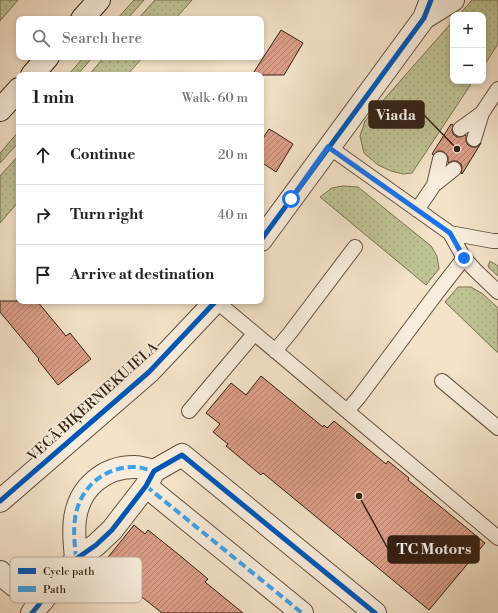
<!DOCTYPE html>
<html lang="en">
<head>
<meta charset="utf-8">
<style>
	body { margin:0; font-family:"Libre Bodoni",serif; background:#f2f2f2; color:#222 }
	.controls { position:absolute; right:12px; top:12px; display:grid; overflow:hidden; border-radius:8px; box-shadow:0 2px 6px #0003 }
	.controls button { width:36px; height:36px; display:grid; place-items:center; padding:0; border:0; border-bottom:1px solid #e0e0e0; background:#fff; color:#222; font:20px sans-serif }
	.stop { position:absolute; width:12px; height:12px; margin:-9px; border:3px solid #1a73e8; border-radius:50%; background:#fff }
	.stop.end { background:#1a73e8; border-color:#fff; box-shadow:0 1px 4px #0008 }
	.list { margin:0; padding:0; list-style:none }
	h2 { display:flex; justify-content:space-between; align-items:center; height:52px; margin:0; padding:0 16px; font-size:17px }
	h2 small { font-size:13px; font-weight:400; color:#767676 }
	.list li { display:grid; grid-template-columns:26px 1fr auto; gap:12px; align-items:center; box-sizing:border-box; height:60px; padding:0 16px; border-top:1px solid #e0e0e0 }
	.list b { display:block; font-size:15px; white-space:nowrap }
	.list em { font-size:13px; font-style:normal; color:#767676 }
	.icon { flex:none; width:22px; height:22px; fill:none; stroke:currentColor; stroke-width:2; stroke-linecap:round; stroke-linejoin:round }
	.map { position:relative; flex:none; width:498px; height:613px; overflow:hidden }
	.search { position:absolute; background:#fff; box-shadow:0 2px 6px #0003; left:16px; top:16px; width:248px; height:44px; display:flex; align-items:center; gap:10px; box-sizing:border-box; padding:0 14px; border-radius:8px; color:#767676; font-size:15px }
	.panel { position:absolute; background:#fff; box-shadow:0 2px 6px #0003; left:16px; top:72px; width:248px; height:232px; border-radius:8px }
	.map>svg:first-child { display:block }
	.grass { fill:url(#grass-dots); stroke:#797154 }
	.building { fill:url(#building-hatch); stroke:#331f14 }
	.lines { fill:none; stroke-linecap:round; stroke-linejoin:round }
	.lane-casing { stroke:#635041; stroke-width:16 }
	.street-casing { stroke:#635041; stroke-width:24 }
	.secondary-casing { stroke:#331f14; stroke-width:24 }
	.lane { stroke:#f8eddc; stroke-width:14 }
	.street { stroke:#f8eddc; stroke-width:22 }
	.secondary { stroke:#f8eddc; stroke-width:22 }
	.quiet { stroke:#3ea2ea; stroke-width:4; stroke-dasharray:8 4; stroke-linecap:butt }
	.cycleway-casing { stroke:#f8eddc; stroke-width:8 }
	.cycleway { stroke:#0057b8; stroke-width:5 }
	.route { stroke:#1a73e8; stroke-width:5 }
	.labels { text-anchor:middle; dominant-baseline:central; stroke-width:3.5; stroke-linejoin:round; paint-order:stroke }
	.street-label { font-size:14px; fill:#331f14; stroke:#f8eddc }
	.key { fill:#f8eddc; stroke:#bdafa0; stroke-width:1 }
	.key-label { font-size:11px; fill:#331f14 }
	.leader { fill:none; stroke:#331f14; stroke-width:1.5 }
	.callout-dot { fill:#331f14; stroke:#f8eddc; stroke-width:1.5 }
	.callout { fill:#331f14; stroke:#331f14; stroke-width:1.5 }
	.callout-label { font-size:15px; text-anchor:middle; font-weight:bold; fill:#fff }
</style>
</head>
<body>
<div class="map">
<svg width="498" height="613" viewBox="0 0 498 613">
	<defs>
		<pattern id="grass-dots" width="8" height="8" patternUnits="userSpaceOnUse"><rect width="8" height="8" fill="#bfc394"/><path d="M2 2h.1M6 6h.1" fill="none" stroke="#a5a77f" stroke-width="1.8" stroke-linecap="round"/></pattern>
		<pattern id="building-hatch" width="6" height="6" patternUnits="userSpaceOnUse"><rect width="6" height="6" fill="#dd9e89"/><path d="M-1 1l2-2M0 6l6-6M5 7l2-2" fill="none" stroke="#b4806f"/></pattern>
	</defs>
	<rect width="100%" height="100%" fill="#f4e3c9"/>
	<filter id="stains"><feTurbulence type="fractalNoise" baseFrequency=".005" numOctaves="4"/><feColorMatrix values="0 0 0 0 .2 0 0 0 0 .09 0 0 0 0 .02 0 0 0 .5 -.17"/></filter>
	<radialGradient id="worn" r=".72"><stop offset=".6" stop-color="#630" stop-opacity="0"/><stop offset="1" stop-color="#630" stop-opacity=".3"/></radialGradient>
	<path class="grass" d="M0,0H18L0,21Z
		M134,0H144L127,19H117Z
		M155,0H192L175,19H138Z
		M472,0H498V44L483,67V15H459Z
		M453,21V81H473L412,173L403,174L391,171L378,165L364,153L360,136L365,121Z
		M84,57H93L77,75H68Z
		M104,57H143L127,75H89Z
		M19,131V142L0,163V153Z
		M19,155V201L0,223V176Z
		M343,186L358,187L431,246L437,256L439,269L426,285L320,197L332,188Z
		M490,261L498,266V276L489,268L488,266Z
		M458,287H471L483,294L498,308V353L445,302Z"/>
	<path class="building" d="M281,30L303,43L284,75H252Z
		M451,124L453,125L452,130L453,134L457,137H460L466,135V141L468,145L472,147H476L479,145L481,143L462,174L461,173L462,168L461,164L457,161H453L448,163V157L445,153L442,151H438L433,155L432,154Z
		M269,129L276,133L293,144L276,172L261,162V141Z
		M0,301H37L66,336L70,333L91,359L58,385L38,360L39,359L0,312Z
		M261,376L323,427L324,425L327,428L334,421L386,464L388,461L409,478L408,480L485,543L429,610L263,473L261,475L226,446L228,444L213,432L220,424L206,413L231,383L246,395Z
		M134,525L145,534L148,530L178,554L208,579L205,582L243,613H162L113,574L116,570L105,561Z"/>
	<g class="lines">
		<g class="lane-casing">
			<path id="lane" d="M460,129L482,113
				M474,139L482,113L498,89
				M329,147L450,233L493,241H498
				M434,185L440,159
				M417,210L434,185L454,169
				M450,233L464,258L475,270L498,292
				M216,301L498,538
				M275,351L290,333L355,247
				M442,381L498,428
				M189,411L254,334
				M347,411L359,397L436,294L464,258"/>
		</g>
		<g class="street-casing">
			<path id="street" d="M424,18L453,0
				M261,240L424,18L431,0
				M146,486L302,613
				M0,501L149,372L216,301
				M76,559C75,546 73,532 75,519C79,488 104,466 136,467C141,467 148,470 154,471
				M0,572L5,578L19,589L32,591L43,600
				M32,613L76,559L96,545L112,530L146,486L154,471L182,455L375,613"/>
		</g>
		<g class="secondary-casing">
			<path id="secondary" d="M82,19L99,0
				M32,75L48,57
				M0,110L19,89"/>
		</g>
		<use href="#lane" class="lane"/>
		<use href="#street" class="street"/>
		<use href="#secondary" class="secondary"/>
		<path class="quiet" d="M146,486L302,613
			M76,559C75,546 73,532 75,519C79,488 104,466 136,467C141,467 148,470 154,471
			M20,570L29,577L32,591
			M11,583L19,589L32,591L43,600"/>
		<g class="cycleway-casing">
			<path id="cycleway" d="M261,240L424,18L431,0
				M0,501L149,372L216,301
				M32,613L76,559L96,545L112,530L146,486L154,471L182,455L375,613"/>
		</g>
		<use href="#cycleway" class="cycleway"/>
	</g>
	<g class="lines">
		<path class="route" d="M291,199L328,147L450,233L464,258"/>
	</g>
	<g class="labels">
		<g class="street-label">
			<text transform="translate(93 402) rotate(-42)">VECĀ BIĶERNIEKU IELA</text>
		</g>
	</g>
	<rect x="10" y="557" width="132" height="46" rx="6" class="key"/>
	<rect x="18" y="568" width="18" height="6" fill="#0057b8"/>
	<rect x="18" y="586" width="18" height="6" fill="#3ea2ea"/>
	<g class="key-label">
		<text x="43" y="575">Cycle path</text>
		<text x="43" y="593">Path</text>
	</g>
	<path class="leader" d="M457 149L424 115M359 496L388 549"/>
	<g class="callout-dot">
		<circle cx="457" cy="149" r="4"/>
		<circle cx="359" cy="496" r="4"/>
	</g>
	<g class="callout">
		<rect x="369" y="101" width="55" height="27" rx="4"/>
		<rect x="388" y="536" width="91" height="27" rx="4"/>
	</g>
	<g class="callout-label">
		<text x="396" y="120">Viada</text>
		<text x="434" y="554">TC Motors</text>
	</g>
	<rect width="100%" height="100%" filter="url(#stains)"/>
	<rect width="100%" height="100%" fill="url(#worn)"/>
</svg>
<div class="controls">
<button>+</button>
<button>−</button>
</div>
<div class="stop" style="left:291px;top:199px"></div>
<div class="stop end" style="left:464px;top:258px"></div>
<div class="search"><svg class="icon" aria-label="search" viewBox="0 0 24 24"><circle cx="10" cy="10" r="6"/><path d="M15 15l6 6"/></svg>Search here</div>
<section class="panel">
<h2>1 min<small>Walk · 60 m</small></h2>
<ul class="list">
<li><svg class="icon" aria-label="ahead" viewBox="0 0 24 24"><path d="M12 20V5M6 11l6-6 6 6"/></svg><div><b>Continue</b></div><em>20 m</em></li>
<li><svg class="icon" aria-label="right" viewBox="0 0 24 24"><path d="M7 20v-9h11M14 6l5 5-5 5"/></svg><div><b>Turn right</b></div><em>40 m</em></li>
<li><svg class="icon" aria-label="arrive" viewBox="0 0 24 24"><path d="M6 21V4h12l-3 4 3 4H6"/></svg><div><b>Arrive at destination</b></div></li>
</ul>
</section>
</div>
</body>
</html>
